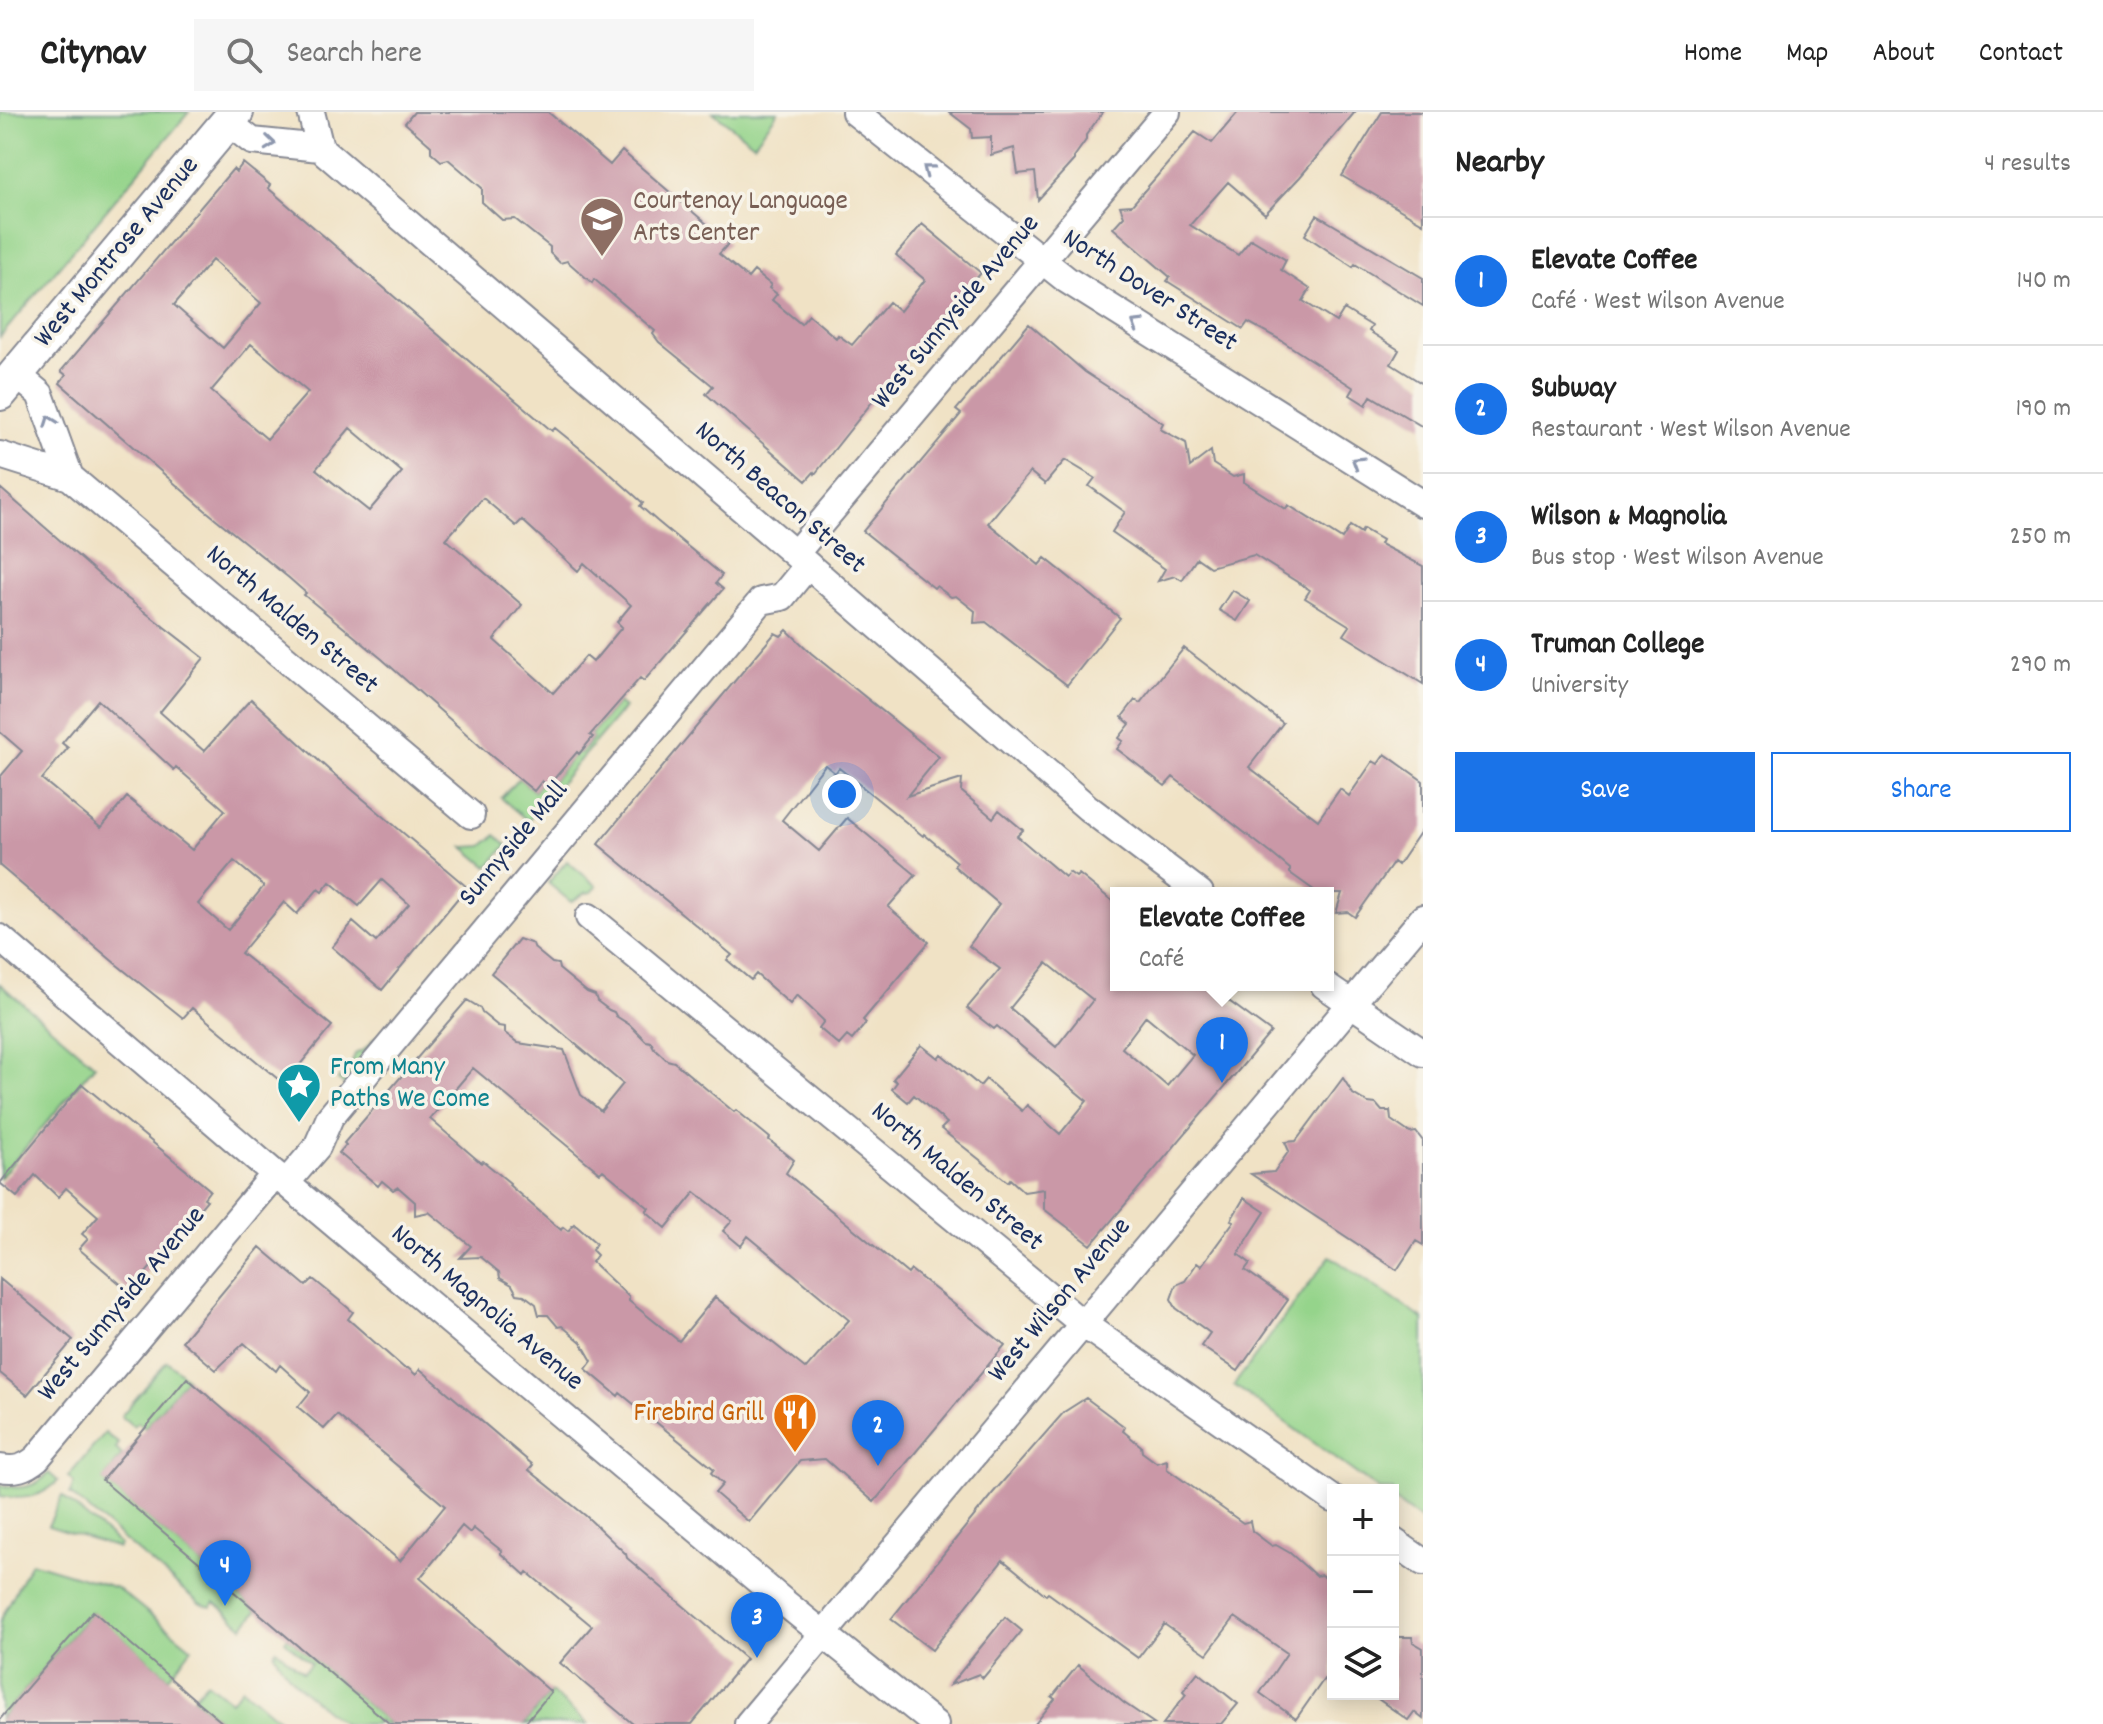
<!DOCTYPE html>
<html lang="en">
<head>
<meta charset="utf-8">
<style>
	body { margin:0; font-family:Dekko,sans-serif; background:#f6f6f6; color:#222 }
	.controls { position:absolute; right:24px; bottom:24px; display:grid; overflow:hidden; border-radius:0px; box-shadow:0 4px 20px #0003 }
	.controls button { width:72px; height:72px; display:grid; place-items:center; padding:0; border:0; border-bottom:2px solid #e0e0e0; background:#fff; color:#222; font:40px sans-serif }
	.you { position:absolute; left:842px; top:682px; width:28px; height:28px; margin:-20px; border:6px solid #fff; border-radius:50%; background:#1a73e8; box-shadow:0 0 0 12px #1a73e833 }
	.badge { display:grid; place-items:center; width:52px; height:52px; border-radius:50%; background:#1a73e8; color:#fff; font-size:26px; font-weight:700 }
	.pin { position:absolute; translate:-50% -66px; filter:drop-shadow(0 2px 4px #0008) }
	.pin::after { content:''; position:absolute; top:42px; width:28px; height:24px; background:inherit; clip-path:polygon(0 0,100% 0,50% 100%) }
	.popup { position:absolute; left:1110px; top:775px; width:224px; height:104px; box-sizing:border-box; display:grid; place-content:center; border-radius:0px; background:#fff; filter:drop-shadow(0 2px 6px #0005); font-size:26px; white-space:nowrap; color:#767676 }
	.popup b { font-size:30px; color:#222 }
	.popup::after { content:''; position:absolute; left:50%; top:100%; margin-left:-16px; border:16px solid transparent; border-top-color:#fff }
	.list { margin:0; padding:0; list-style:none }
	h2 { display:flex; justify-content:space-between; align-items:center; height:104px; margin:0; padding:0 32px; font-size:34px }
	h2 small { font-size:26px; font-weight:400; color:#767676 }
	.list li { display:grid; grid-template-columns:52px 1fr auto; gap:24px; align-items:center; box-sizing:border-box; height:128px; padding:0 32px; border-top:2px solid #e0e0e0 }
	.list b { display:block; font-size:30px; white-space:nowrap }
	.list p { margin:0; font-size:26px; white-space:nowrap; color:#767676 }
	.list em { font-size:26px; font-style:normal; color:#767676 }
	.actions { display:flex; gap:16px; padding:24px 32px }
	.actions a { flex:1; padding:18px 0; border:2px solid #1a73e8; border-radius:0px; text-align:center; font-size:28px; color:#1a73e8 }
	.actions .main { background:#1a73e8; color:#fff }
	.icon { flex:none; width:44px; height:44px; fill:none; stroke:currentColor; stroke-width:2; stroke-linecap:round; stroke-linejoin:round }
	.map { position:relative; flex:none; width:1423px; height:1612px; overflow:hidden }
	header { display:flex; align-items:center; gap:48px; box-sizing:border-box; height:112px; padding:0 40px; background:#fff; border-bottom:2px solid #e0e0e0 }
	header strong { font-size:38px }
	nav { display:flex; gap:44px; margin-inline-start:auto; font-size:28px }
	.search { width:560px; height:72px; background:#f6f6f6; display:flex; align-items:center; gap:20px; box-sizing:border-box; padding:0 28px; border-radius:0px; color:#767676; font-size:30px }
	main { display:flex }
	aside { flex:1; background:#fff }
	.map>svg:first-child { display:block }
	.green { fill:#95d48b; stroke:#588274; stroke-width:2 }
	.building { fill:#ca98a7; fill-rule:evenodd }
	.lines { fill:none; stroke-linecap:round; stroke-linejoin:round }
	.minor-casing { stroke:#868892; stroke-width:30 }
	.major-casing { stroke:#868892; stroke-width:38 }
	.minor { stroke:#fff; stroke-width:26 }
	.major { stroke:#fff; stroke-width:34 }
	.oneway { stroke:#8d97ae }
	.labels { text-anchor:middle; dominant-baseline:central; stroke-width:7; stroke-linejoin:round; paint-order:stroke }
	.education-label { font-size:28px; fill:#785e54; stroke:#f7f3e8; text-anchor:start }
	.street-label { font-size:28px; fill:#1b2f5e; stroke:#f7f3e8 }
	.culture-label { font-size:28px; fill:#0d838f; stroke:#f7f3e8; text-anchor:start }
	.food-label { font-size:28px; fill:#c56008; stroke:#f7f3e8; text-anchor:end }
</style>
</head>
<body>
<header>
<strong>Citynav</strong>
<div class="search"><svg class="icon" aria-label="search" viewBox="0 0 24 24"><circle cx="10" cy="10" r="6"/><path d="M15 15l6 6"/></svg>Search here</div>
<nav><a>Home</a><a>Map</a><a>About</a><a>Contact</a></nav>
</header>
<main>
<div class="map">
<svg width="1423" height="1612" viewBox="0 0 1423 1612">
	<rect width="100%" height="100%" fill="#f7f3e8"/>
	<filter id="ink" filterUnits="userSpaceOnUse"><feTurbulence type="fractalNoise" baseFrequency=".0125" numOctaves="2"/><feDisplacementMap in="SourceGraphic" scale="16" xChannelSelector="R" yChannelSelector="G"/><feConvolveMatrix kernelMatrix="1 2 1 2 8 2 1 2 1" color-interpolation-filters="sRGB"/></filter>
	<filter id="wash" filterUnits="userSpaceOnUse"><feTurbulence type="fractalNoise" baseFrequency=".006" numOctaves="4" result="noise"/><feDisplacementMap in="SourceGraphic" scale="32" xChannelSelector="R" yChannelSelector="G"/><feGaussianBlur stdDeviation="1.8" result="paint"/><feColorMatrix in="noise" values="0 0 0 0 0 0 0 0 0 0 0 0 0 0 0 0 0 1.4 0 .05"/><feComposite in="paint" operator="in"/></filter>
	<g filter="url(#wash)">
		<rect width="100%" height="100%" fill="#f0e2c5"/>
		<path class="green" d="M0,0H189L0,225Z
			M713,0H778L754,32Z
			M618,591L624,596L528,709L501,686L519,666L534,679L542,669L548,674L577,640L580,641L593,626L590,623Z
			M496,723L507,733L488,755L464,735L483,734Z
			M567,749L597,774L592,780L585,781L571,790L548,771Z
			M0,872L95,953L0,1066Z
			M376,925L381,930L344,973L338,968L351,953L355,942L365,937Z
			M1330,1144L1423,1207V1410L1393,1388V1378H1379L1234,1273Z
			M167,1249L187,1266L145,1316L138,1310L133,1314L121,1304Z
			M105,1321L119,1332L116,1337L122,1343L103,1368L257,1499L243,1515L215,1490L211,1495L199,1491L70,1382L74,1371L68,1365Z
			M49,1361L58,1369C41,1386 23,1388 0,1384V1373C19,1378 35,1376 49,1361Z
			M62,1384L120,1433L118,1436L48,1414Z
			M31,1450L117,1476L192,1536L169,1565L92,1500L0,1607V1509Z
			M288,1525L390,1612H383L378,1608L375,1612H343C318,1591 289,1571 274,1541L276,1537L303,1560L311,1551L285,1529Z
			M207,1570L231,1589L242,1576L284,1612H224L193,1586Z
			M551,1580L588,1612H524Z"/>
		<g id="blocks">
			<path class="building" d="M414,0H548L610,53L622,39L729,131L719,142L748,166L754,159L771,173L769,176L777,182L772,188L801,212L809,203L836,226L838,223L852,233L889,190L900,199L925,168L896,143L922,112L981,161L892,265L815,362L814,360L806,369L706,282L713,274L659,230L653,222L655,219L594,167L592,171L567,149L560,151L550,141V135L515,107L502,108L482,90V76L448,47L441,49L431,40V34L405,11Z
				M949,0H1103L1086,23V28L1074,45V48L1038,88L1035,60L1018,62L1014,36L991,43V25L972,26L971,17Z
				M1238,0H1355L1300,65L1265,102L1228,70L1190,113L1238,143L1251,127L1286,148L1281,158L1310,177L1303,189L1336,210L1344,197L1372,214L1369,219L1399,238L1391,252L1423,272V315L1371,284L1366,293L1350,283L1354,276L1279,227L1248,210L1243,217L1167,169L1170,165L1113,116L1124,104L1120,94L1132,93L1195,20L1212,31Z
				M1382,0H1423V111L1342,64Z
				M243,51L270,73L268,76L470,250L552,319L555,316L597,350L643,391L640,394L657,409L722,463L716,471L723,477L644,569L640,566L590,623L593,625L579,642L577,640L548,674L542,669L534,679L489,642L382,547L304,483L306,481L289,466L205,398L60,271L66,263L61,259L233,57L236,60ZM212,148L261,191L223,236L174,193ZM251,232L308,280L267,327L211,279ZM350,316L402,360L369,399L316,357ZM483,386L516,414L522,408L578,459L584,451L631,493L617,510L622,515L593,550L586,544L553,581L494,528L522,493L446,427Z
				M1317,103L1423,166V194L1355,152L1353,155L1305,123Z
				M1029,212L1085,260L1163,311L1160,317L1186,331L1190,355L1211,339L1213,352L1233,365L1244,362V370L1286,397L1288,393L1342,427L1350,414L1361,421L1363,417L1382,428L1380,432L1423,454V572L1344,523L1350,514L1305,486L1310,478L1254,443L1210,455L1197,446L1182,468L1175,464L1158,469L1165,457L1112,420L1125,400L1089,374L1095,366L1065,348L1045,372L1030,360L988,411L1039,453L1045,446L1120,506L1067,573L986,510L974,511L975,499L956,484L951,485L936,474L934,476L863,419L961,302L956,298Z
				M0,376L119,480L204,546L160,600L204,639L251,587L329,658L467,775L382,878L332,835L353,810L376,830L409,792L382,768L359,794L330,770L322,780L318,777L297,802L284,790L241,841L332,914L284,972L192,896L183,906L116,852L0,754V665L22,639L0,620ZM98,588L174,658L176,655L225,698L192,738L127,685L101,716L42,667L68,636L62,631ZM234,749L264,774L228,818L198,792Z
				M1232,478L1250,489L1237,509L1219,498Z
				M787,518L811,541L939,645L907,684L962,667L961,679L993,706L999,698L1023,718L1017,724L1065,765L1069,760L1076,765L1079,762L1116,792V873H1207L1271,920L1091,1133L1044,1097V1077L1024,1080L1010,1067L1008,1070L941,1017L947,1011L914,983L908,990L892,977L897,970L893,967L921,933L938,946L941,942L980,974L986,967L1022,999L1027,993L1060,1022L1087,989L997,914L994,917L967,896L1000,857L969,834L999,792L954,754L957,750L924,722L923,724L839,656L835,661L825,653L782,708L819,739L847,706L916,763L888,795L929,830L863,908L866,911L852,928L847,924L839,933L819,916L824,909L797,883L790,892L756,862L751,868L727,848L732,843L598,732L775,521L781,524ZM1047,851L1093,888L1056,935L1010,896ZM1146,904L1193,943L1167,974L1122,936Z
				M1184,536L1283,611L1249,655L1318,708L1340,677L1349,684L1373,649L1378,652L1385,642L1423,669V716L1398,753L1394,750L1355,805L1348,800L1336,801L1342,781H1318L1290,761V757L1272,742L1173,665L1165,674L1117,637L1123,629L1119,626L1130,612L1122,605L1135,588L1140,591Z
				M519,827L533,832L535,837L552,851L558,852L559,857L587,880L595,883L597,889L609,898L614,900L616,904L630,913L646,929L651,930L654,936L667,948L674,950L734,1000L736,998L770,1026L769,1028L794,1048L786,1061L855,1118L908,1162L911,1158L930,1173L1005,1233L874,1390L825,1347L800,1349L749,1410L715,1381L723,1372L711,1361L714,1357L620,1281L618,1284L586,1257L592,1249L581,1230L562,1214L558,1215L548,1203H539L536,1192L524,1183L517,1182L512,1173L500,1166L499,1160L481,1145L460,1146L471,1134L429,1100L415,1103V1090L398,1075L393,1078L382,1069L378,1074L339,1041L346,1033L344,1031L467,888L480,896L482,901L498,914L505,915V921L518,931L564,938L581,983L601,999L623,972L491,861ZM473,956L600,1061L603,1058L649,1096L646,1099L666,1116L695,1080L732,1109L723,1119L741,1134L748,1124L849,1208L806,1257L715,1185L679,1229L629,1189V1185L592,1150L597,1143L592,1138L596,1131L574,1112L568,1119L563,1115L561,1118L509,1073L510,1071L483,1049L481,1051L430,1007Z
				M1343,966L1353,982L1368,991L1376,992L1382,999H1390L1391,1008L1410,1021L1416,1020L1423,1029V1133L1416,1129L1397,1158L1251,1062L1274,1060L1289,1039L1285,1030L1296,1029Z
				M82,972L210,1078L204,1086L207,1088L130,1180L79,1137L88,1127L82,1122L98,1104L66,1076L58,1085L35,1063L17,1085L0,1071Z
				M1244,1086L1265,1100L1238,1142L1250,1151L1245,1158L1288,1188L1238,1259L1201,1234L1210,1221L1176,1196L1171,1187L1176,1173L1185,1169L1197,1151L1201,1154L1234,1109L1231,1108Z
				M260,1135L306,1174L313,1167L340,1189L353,1200L348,1207L404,1256H408L416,1263L420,1257L533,1353L529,1358L586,1404L626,1442L627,1446L746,1547L692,1612H633L560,1551L592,1514L527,1460L525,1463L514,1453L500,1441L502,1439L473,1416L470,1421L462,1414L420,1466L551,1580L524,1612H390L102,1368L187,1266L400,1449L445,1394L337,1303L324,1317L298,1295L310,1280L280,1253L276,1259L244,1231L216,1258L182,1229Z
				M0,1167L73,1228L27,1283L0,1261Z
				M1086,1286L1125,1315L1123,1319L1141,1334L1142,1340L1157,1351L1167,1348V1357L1243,1411L1250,1409L1252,1419L1272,1434L1276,1433L1290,1441L1316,1464L1321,1463L1333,1471V1573L1324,1567L1296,1607L1260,1581L1287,1541L1235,1505L1207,1542L1164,1512L1138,1546L1048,1481L1046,1483L1003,1448L932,1538L891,1507L992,1382L1064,1300Z
				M93,1499L193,1586L224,1612H0V1607Z
				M1005,1505L1022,1519L983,1566L979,1562L950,1573Z
				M1393,1525H1412L1413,1530L1423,1536V1607L1414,1600L1408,1608L1371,1582H1393Z
				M1078,1553L1124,1591L1155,1612H1035L1055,1587L1052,1585Z
				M1198,1560L1238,1592L1221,1612H1163L1186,1582L1183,1579Z"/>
		</g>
	</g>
	<g filter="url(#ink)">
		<use href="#blocks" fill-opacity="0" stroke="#868892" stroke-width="2"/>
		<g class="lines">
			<g class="minor-casing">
				<path id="minor" d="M311,0L320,36
					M855,0L1067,168L1423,392
					M228,10L252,29L320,36L795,442L1088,696L1200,781
					M16,262L40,282L70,365
					M0,343L70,365L471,703
					M795,442L1167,0
					M589,805L1083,1212L1333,1387
					M0,826L275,1062L785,1491L935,1612
					M1324,873L1423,941
					M286,1071L317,1035L330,1005L761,489L782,485L808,453
					M0,1356C15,1359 25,1356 37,1346L275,1062
					M1393,1429L1423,1450
					M748,1612L1423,806"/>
			</g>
			<g class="major-casing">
				<path id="major" d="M0,281L236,0"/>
			</g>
			<use href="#minor" class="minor"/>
			<use href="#major" class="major"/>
		</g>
		<defs><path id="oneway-chevron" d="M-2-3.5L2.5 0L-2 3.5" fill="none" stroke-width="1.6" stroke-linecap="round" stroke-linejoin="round" transform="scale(2)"/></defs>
		<g class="oneway">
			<use href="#oneway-chevron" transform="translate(270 31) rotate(6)"/>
			<use href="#oneway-chevron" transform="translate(928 58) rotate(-142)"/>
			<use href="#oneway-chevron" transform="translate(1137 212) rotate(-148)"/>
			<use href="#oneway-chevron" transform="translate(50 309) rotate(-110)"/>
			<use href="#oneway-chevron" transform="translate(1357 350) rotate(-148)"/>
		</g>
	</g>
	<defs>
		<g id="school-pin" transform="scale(2.3)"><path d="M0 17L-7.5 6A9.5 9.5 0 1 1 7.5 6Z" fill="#8d6e63" stroke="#f7f3e8"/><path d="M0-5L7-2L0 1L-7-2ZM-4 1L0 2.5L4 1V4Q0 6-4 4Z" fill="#fff"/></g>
		<g id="sight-pin" transform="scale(2.3)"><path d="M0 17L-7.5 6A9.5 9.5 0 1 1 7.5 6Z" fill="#0f9aa8" stroke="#f7f3e8"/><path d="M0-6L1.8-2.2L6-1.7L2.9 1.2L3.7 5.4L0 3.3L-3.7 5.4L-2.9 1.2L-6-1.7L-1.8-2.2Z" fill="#fff"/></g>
		<g id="restaurant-pin" transform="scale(2.3)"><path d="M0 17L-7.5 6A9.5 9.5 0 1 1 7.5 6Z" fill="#e8710a" stroke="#f7f3e8"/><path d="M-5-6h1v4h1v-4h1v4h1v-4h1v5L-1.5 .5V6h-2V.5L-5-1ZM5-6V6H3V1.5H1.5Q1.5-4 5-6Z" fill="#fff"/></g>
	</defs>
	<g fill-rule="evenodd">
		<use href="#school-pin" x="602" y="107"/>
		<use href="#sight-pin" x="299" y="973"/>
		<use href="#restaurant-pin" x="795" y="1303"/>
	</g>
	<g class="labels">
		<g class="education-label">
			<text x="633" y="91">Courtenay Language<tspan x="633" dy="32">Arts Center</tspan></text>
		</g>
		<g class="street-label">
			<text transform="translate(118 141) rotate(-50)">West Montrose Avenue</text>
			<text transform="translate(1149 180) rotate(33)">North Dover Street</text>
			<text transform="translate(957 201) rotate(-50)">West Sunnyside Avenue</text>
			<text transform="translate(779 387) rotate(41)">North Beacon Street</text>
			<text transform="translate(291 509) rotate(40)">North Malden Street</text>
			<text transform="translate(515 733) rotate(-50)">Sunnyside Mall</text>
			<text transform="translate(956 1066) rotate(40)">North Malden Street</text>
			<text transform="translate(1061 1189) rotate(-50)">West Wilson Avenue</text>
			<text transform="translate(123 1193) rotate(-50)">West Sunnyside Avenue</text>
			<text transform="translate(486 1197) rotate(40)">North Magnolia Avenue</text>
		</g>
		<g class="culture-label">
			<text x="330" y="957">From Many<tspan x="330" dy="32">Paths We Come</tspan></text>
		</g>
		<g class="food-label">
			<text x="764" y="1303">Firebird Grill</text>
		</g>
	</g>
</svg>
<div class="controls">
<button>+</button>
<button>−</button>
<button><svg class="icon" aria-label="layers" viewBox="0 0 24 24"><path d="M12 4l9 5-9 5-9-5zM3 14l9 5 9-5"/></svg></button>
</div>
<div class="you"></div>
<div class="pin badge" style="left:1222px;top:971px">1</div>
<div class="popup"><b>Elevate Coffee</b>Café</div>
<div class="pin badge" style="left:878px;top:1354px">2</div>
<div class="pin badge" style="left:757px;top:1546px">3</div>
<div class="pin badge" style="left:225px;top:1494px">4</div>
</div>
<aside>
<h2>Nearby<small>4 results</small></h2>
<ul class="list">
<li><span class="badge">1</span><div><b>Elevate Coffee</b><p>Café · West Wilson Avenue</p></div><em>140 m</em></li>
<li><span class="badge">2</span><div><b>Subway</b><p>Restaurant · West Wilson Avenue</p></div><em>190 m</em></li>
<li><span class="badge">3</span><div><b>Wilson &amp; Magnolia</b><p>Bus stop · West Wilson Avenue</p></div><em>250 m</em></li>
<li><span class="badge">4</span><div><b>Truman College</b><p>University</p></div><em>290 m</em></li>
</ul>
<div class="actions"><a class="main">Save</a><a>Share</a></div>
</aside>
</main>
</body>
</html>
